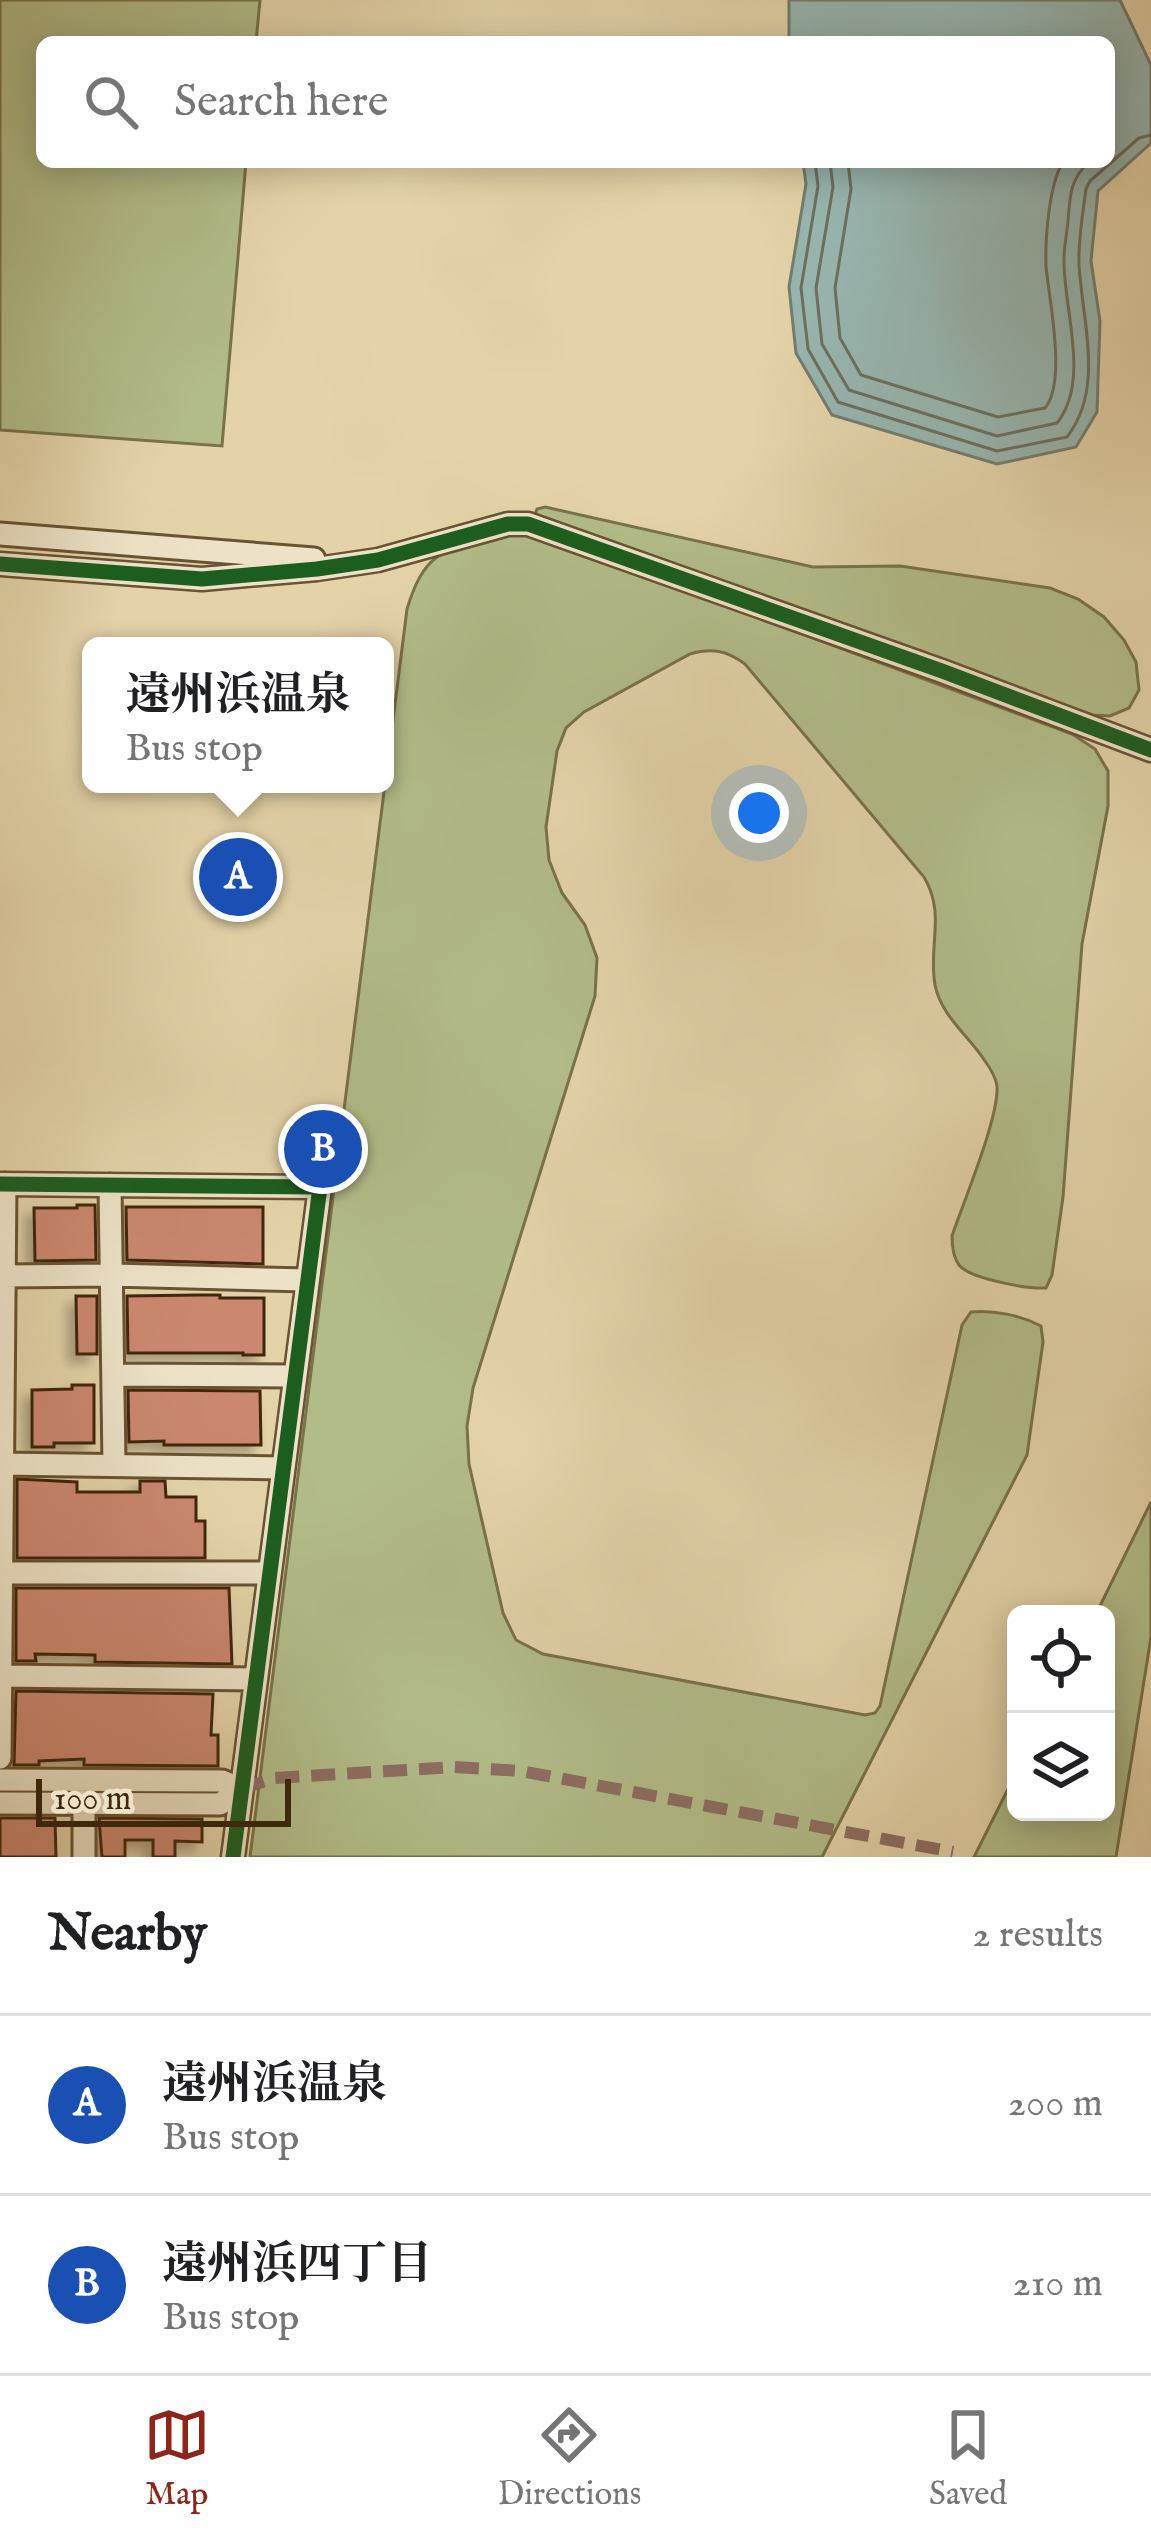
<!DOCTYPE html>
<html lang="en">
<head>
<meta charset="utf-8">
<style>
	body { margin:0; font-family:"IM FELL English","Noto Serif JP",serif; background:#f6f6f6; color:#202124 }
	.controls { position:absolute; right:36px; bottom:36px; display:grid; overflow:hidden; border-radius:18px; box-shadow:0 6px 30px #0003 }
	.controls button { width:108px; height:108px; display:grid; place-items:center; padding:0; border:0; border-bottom:3px solid #e0e0e0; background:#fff; color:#202124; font:60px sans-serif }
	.scale { position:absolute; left:36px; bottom:30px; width:255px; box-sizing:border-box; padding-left:12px; border:6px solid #40280b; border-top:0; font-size:33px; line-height:42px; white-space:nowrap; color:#40280b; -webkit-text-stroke:9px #ede2c7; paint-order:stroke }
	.you { position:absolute; left:759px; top:813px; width:42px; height:42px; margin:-30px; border:9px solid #fff; border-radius:50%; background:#1a73e8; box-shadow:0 0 0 18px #1a73e833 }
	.badge { display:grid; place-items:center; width:78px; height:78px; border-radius:50%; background:#8f2418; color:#fff; font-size:39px; font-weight:700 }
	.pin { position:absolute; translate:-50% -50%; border:6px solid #fff; box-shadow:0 3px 12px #0006 }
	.popup { position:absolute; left:82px; top:637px; width:312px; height:156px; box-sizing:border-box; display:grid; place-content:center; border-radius:18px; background:#fff; filter:drop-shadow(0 3px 9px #0005); font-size:39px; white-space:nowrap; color:#757577 }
	.popup b { font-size:45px; color:#202124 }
	.popup::after { content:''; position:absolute; left:50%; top:100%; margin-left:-24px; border:24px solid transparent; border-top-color:#fff }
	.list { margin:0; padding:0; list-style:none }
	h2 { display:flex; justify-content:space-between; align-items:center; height:156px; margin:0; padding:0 48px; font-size:51px }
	h2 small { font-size:39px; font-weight:400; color:#757577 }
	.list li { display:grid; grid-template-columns:78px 1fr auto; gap:36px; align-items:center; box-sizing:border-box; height:180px; padding:0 48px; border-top:3px solid #e0e0e0 }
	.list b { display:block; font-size:45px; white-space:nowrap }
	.list p { margin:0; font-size:39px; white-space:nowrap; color:#757577 }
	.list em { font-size:39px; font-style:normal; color:#757577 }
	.icon { flex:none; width:66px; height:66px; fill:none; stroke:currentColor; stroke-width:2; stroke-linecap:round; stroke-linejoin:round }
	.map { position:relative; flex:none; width:1151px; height:1857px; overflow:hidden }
	.search { position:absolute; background:#fff; box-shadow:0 6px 30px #0003; left:36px; right:36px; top:36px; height:132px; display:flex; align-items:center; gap:30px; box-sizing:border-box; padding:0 42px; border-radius:18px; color:#757577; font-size:45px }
	.sheet { height:516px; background:#fff }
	nav { display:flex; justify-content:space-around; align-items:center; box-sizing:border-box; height:168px; border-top:3px solid #e0e0e0; background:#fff; font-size:33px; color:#757577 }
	nav a { display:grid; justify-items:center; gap:6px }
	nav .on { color:#8f2418 }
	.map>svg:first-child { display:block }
	.green { fill:#b2bc89; stroke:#79724a; stroke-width:3 }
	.water { fill:#97b6b1; stroke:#747d6f; stroke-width:3 }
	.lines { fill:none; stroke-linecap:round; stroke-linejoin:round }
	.shore { stroke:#6c6f5e; stroke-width:3 }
	.building { fill:#cb876f; stroke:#40280b; stroke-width:3; filter:url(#shadow) }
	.minor-casing { stroke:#695332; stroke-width:27 }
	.minor { stroke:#ede2c7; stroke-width:21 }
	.quiet { stroke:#8d6e63; stroke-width:12; stroke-dasharray:24 12; stroke-linecap:butt }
	.cycleway-casing { stroke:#ede2c7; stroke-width:22 }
	.cycleway { stroke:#1b5e20; stroke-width:15 }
</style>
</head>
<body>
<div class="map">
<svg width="1151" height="1857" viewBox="0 0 1151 1857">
	<defs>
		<filter id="shadow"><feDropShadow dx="-8" dy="8" stdDeviation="6" flood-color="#0004"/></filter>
	</defs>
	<rect width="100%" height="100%" fill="#e4d3a9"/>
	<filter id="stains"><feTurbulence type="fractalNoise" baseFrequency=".00167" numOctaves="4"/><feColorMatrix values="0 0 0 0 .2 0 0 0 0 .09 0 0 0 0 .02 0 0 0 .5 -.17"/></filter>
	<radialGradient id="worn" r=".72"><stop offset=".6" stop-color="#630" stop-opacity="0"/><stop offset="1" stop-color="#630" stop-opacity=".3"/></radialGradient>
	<path class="green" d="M0,0H260L256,42H42V162H246L222,446L0,430Z
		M545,507L813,567L900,566L1050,588L1078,599L1104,617L1124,640L1136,662L1139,690L1129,708L1110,716L1092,715L541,522L535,515L537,509Z
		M499,535H526L551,541L1072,734L1095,749L1108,771V806L1082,944L1063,1197L1052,1275L1046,1288C1028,1289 970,1279 959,1265C953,1257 952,1246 952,1236C963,1203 999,1118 997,1086C996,1078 990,1068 985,1061C969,1036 941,1016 935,985C928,945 946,914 924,877L745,664C726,650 712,648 690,654L584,712L566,728L557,751L546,827L549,860L562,893L585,925L597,958L595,996L473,1388L467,1426L469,1464L503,1613L516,1640L543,1654L865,1715L875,1713L880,1706L962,1325L971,1312C994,1310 1020,1315 1041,1326L1043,1342L1027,1455L822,1857H250L407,609C425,550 444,550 499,535Z
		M1151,1502V1637L1116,1857H974L1016,1773V1812H1106V1614H1096Z"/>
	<path class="water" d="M789,0H1120L1151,65V143L1098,191L1091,261L1100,321L1097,412L1076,447L997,464L832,415L796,353L789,287L806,184L803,162H1109V42H789Z"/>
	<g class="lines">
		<path class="shore" d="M815,162L818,186L801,288L808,349L838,402L997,451L1067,437C1105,388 1082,321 1079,264C1078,239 1083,213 1086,189L1090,181L1139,138L1151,135
			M830,162L833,187L816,288L822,344L849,390L997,436L1057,423C1091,380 1063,309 1064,259C1064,246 1067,233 1068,221C1070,196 1070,179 1089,162
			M848,162L851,189L835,288L840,338L861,375L998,417L1045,408C1067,382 1049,300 1046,266C1045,239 1049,184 1063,162"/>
	</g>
	<path class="building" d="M77,1205H95L96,1260L35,1261L34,1208H77Z
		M126,1207H263V1264L127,1260Z
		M198,1295H220V1298H264V1355H243V1353H128L127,1296Z
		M76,1296H97V1354H77Z
		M72,1385H94V1443H54V1447H32V1390L72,1389Z
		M128,1390L260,1391L261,1445H164V1441L129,1442Z
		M17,1479L77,1482V1492H140V1481H165L166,1497H196V1521H205V1558H17Z
		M16,1588H229L232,1664L95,1662V1655L35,1654L36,1661H16Z
		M16,1691L213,1694L211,1735H218V1766L84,1765V1759L39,1761V1765H14Z
		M0,1818H55L56,1857H0Z
		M99,1818L202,1819V1842L175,1841V1857H153V1840H125V1857H102Z"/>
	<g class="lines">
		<g class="minor-casing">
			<path id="minor" d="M0,534L314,559
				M0,564L202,579L317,569L378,560L508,524H528L942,671L1151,750
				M0,1184L320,1187L233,1857
				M110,1185L114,1464
				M4,1276L112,1275L307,1280
				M113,1375L295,1376
				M0,1464L283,1468
				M2,1573H269
				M1,1676L255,1679
				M0,1758L5,1184
				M0,1780L222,1781L241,1789
				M0,1803L220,1804L241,1789
				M84,1857V1792"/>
		</g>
		<use href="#minor" class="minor"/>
		<path class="quiet" d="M241,1789L275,1778L454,1767L521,1771L953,1852"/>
		<g class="cycleway-casing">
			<path id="cycleway" d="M0,564L202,579L317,569L378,560L508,524H528L942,671L1151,750
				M0,1184L320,1187L233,1857"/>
		</g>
		<use href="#cycleway" class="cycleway"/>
	</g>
	<rect width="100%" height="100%" filter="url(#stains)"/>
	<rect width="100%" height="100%" fill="url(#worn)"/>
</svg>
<div class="controls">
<button><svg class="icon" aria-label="locate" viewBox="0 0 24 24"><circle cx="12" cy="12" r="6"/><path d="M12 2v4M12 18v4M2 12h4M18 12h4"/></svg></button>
<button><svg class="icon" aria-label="layers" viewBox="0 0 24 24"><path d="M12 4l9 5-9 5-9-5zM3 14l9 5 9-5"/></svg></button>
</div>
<div class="scale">100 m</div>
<div class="you"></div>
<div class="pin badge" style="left:238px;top:877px;background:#1a4fb4">A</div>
<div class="popup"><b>遠州浜温泉</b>Bus stop</div>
<div class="pin badge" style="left:323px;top:1149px;background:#1a4fb4">B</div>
<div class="search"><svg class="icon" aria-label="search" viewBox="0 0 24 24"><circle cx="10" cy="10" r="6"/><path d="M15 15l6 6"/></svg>Search here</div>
</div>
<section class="sheet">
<h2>Nearby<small>2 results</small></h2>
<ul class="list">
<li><span class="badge" style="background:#1a4fb4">A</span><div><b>遠州浜温泉</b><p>Bus stop</p></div><em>200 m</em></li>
<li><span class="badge" style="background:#1a4fb4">B</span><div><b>遠州浜四丁目</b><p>Bus stop</p></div><em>210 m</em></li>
</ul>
</section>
<nav>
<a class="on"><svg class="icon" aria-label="map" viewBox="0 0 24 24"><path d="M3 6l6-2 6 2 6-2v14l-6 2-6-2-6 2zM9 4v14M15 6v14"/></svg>Map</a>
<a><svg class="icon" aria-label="directions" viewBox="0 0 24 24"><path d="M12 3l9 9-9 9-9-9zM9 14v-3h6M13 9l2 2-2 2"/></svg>Directions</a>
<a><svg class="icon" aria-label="saved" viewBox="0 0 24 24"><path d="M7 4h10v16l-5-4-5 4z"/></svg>Saved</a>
</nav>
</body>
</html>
